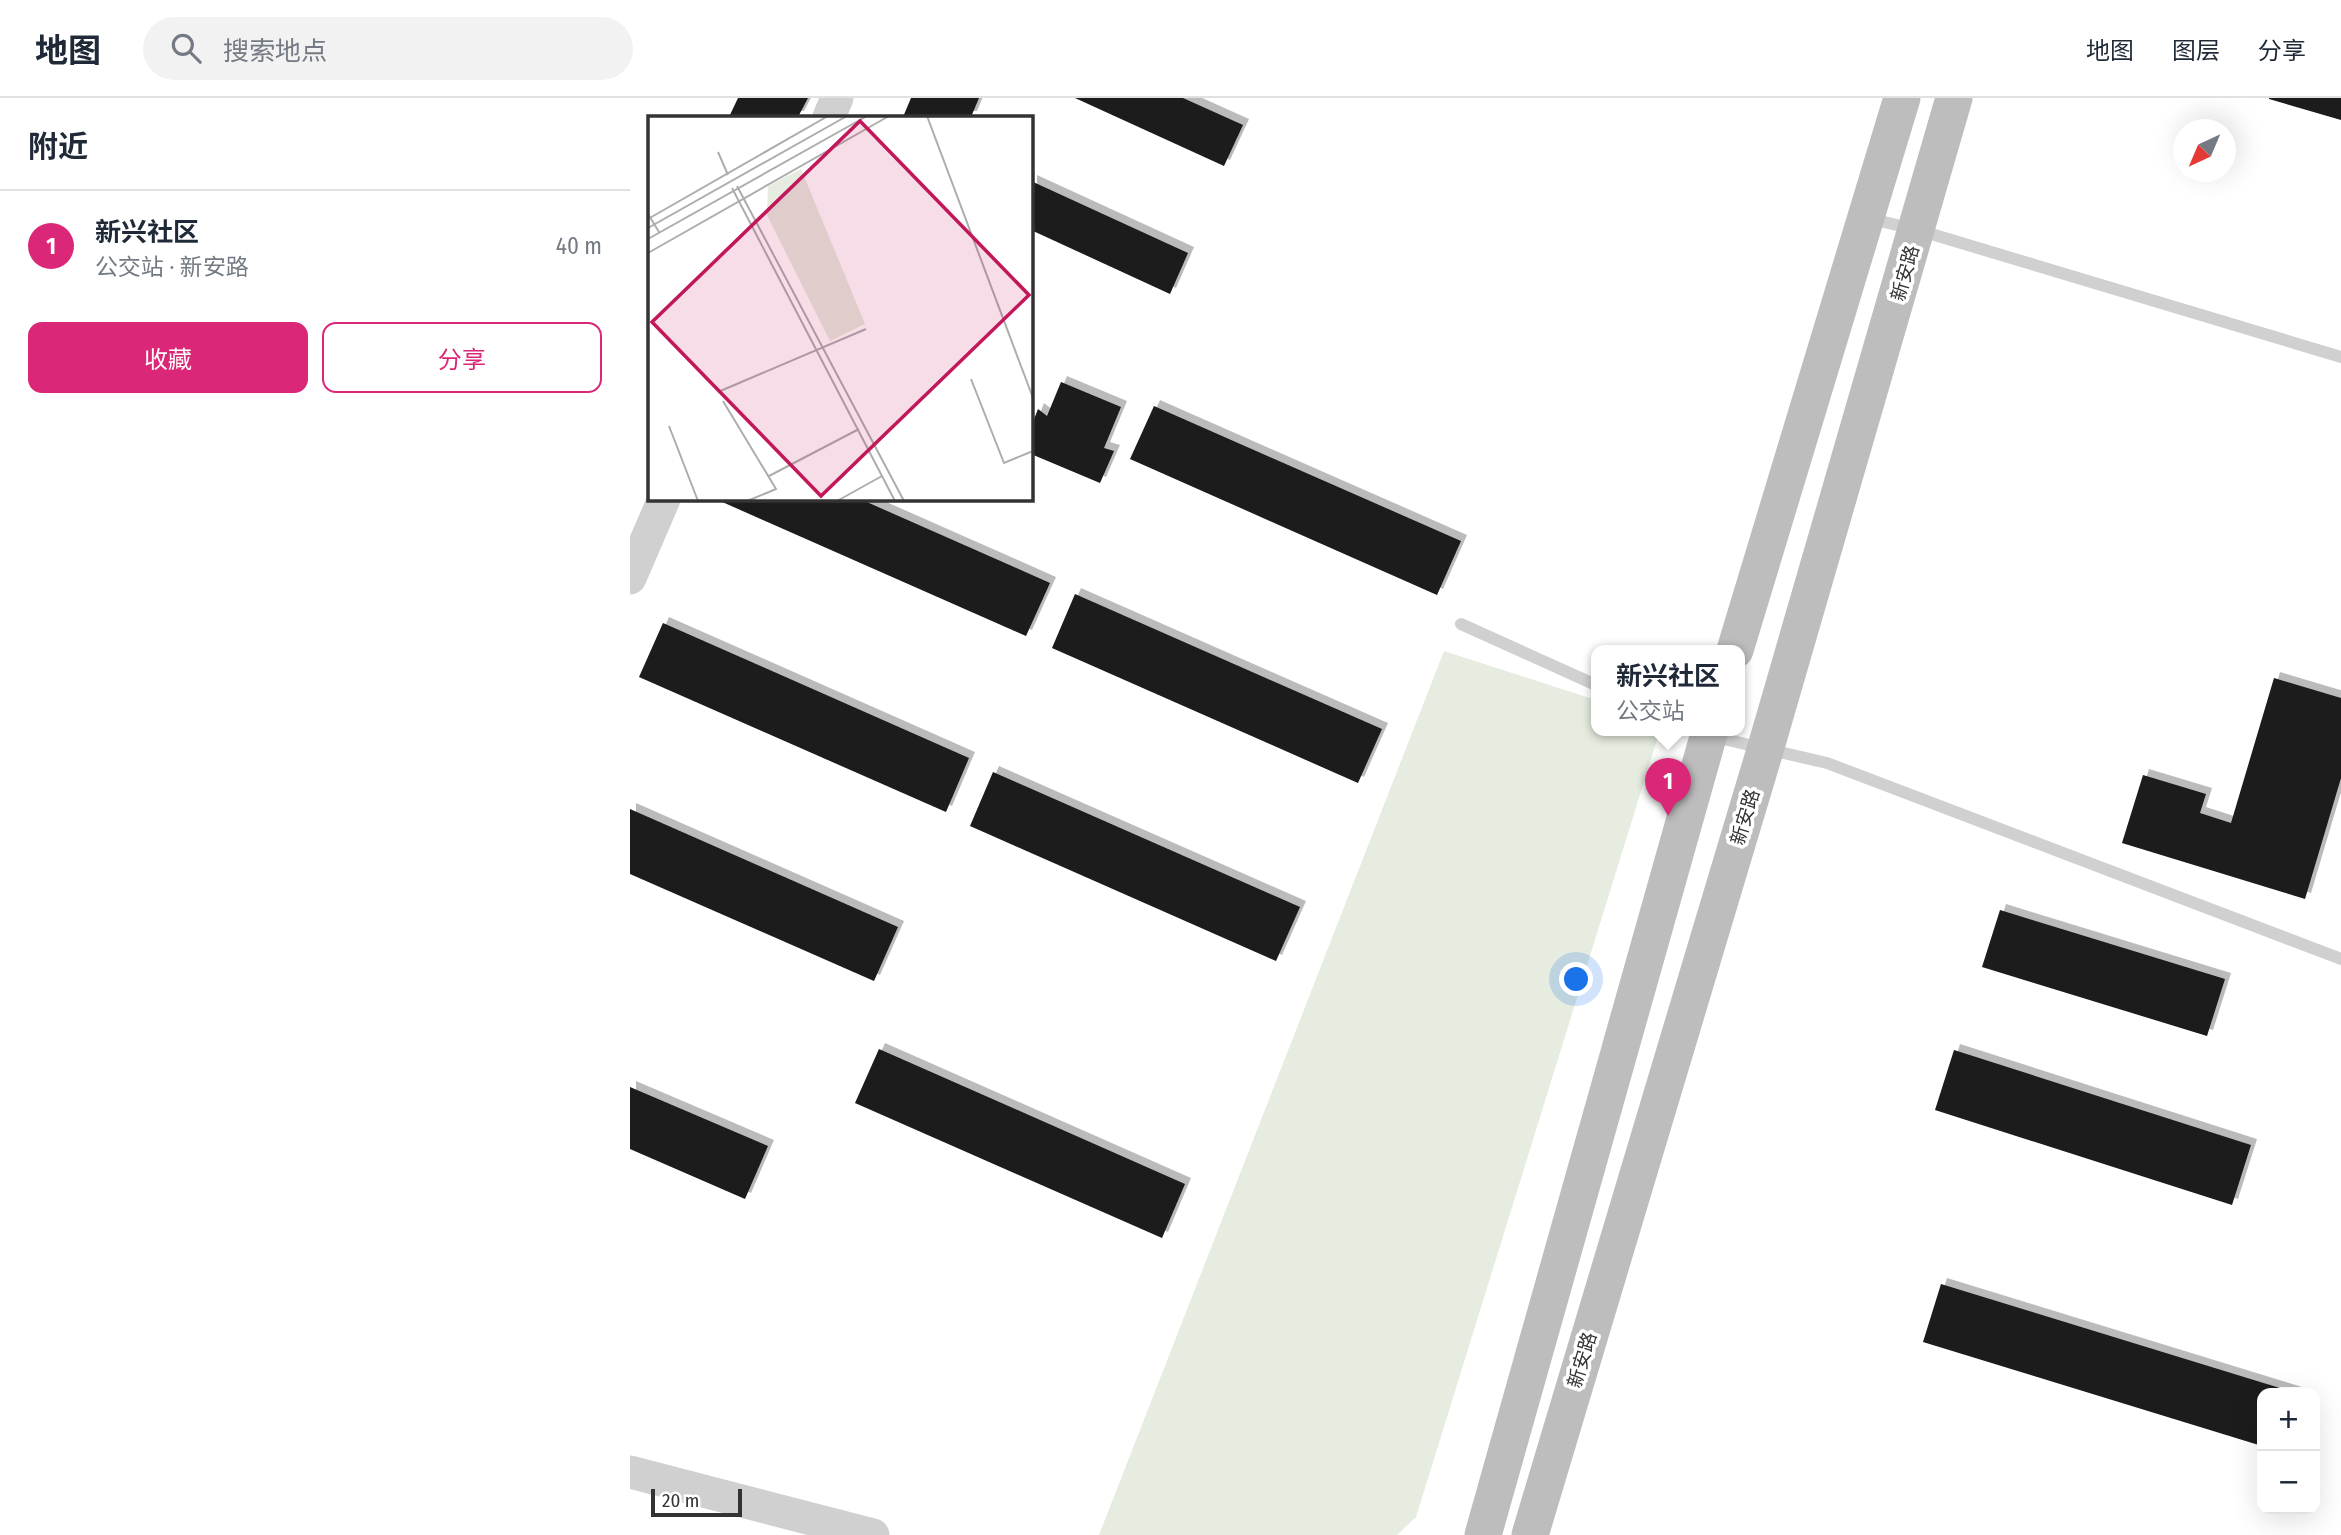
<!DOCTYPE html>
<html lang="zh">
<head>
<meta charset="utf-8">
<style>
	body { margin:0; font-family:"Fira Sans Condensed","Noto Sans SC",sans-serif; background:#f2f2f3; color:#1f2937 }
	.controls { position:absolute; right:21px; bottom:21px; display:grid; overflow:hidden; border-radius:14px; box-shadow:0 7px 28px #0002 }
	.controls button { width:63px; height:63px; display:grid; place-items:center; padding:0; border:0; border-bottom:2px solid #e0e1e3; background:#fff; color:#1f2937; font:35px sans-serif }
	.compass { position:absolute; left:1543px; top:21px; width:63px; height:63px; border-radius:50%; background:#fff; box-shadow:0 7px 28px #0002; rotate:224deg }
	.scale { position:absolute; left:21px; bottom:18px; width:91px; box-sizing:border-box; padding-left:7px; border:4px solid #333; border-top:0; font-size:19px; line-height:24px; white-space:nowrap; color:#333; -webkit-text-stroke:5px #fff; paint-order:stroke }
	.you { position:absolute; left:947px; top:882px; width:24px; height:24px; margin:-18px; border:5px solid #fff; border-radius:50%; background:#1a73e8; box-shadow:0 0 0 10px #1a73e833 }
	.badge { display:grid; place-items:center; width:46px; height:46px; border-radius:50%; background:#db2777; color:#fff; font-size:23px; font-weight:700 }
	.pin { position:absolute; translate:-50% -58px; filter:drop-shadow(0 2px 4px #0008) }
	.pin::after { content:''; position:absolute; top:37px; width:24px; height:21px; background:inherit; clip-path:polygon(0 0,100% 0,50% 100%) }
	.popup { position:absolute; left:961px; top:547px; width:154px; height:91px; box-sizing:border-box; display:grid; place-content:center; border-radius:14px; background:#fff; filter:drop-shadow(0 2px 5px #0005); font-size:23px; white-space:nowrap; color:#747a83 }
	.popup b { font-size:26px; color:#1f2937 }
	.popup::after { content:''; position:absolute; left:50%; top:100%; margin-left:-14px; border:14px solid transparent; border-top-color:#fff }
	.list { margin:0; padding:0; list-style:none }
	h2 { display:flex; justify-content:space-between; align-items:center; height:91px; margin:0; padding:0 28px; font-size:30px }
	h2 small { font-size:23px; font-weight:400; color:#747a83 }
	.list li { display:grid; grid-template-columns:46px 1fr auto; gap:21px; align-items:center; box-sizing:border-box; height:112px; padding:0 28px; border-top:2px solid #e0e1e3 }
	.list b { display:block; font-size:26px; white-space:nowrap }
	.list p { margin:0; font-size:23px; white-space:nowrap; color:#747a83 }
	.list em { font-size:23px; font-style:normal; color:#747a83 }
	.actions { display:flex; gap:14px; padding:21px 28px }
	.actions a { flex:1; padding:16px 0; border:2px solid #db2777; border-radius:14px; text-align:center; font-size:24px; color:#db2777 }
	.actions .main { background:#db2777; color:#fff }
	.icon { flex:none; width:38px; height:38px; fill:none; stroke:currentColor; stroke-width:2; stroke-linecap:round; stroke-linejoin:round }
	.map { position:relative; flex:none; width:1711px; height:1437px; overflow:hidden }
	header { display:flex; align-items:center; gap:42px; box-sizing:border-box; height:98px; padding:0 35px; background:#fff; border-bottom:2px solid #e0e1e3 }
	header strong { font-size:33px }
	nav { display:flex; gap:38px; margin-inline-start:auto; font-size:24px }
	.search { width:490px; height:63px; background:#f2f2f3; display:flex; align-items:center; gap:18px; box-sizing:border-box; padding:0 24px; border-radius:38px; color:#747a83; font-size:26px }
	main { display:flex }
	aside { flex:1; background:#fff }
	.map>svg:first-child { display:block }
	.green { fill:#e6ecdf }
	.building { fill:#1a1a1a; filter:url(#shadow) }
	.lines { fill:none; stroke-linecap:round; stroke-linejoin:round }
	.service { stroke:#d0d0d0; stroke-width:12 }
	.tertiary { stroke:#d0d0d0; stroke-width:33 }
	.secondary { stroke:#bdbdbd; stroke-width:37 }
	.labels { text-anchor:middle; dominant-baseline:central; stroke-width:7; stroke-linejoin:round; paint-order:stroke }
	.street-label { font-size:19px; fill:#333; stroke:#fff }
	.inset-road { fill:none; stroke:#adadad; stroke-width:2 }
	.view { fill:#c2185b; fill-opacity:0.15; stroke:#c2185b; stroke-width:3.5 }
	.inset-edge { fill:none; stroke:#333; stroke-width:3.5 }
</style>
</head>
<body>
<header>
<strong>地图</strong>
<div class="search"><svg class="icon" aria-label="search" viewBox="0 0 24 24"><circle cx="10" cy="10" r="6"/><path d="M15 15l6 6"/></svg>搜索地点</div>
<nav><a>地图</a><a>图层</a><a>分享</a></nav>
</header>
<main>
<aside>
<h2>附近<small></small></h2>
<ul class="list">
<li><span class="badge">1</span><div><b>新兴社区</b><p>公交站 · 新安路</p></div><em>40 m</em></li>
</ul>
<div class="actions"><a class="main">收藏</a><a>分享</a></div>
</aside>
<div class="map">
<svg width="1711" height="1437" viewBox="0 0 1711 1437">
	<defs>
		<filter id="shadow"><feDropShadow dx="6" dy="-6" stdDeviation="0" flood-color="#0004"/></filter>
	</defs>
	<rect width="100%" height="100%" fill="#fff"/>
	<path class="green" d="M814,553L966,602V632H1030L786,1419L767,1437H469Z"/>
	<path class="building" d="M108,0H178L168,19H99Z
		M281,0H349L341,19H273Z
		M445,0H553L613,27L594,68Z
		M1711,0V22L1639,1V0Z
		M401,83L558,155L540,196L401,132Z
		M431,284L491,309L474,350L484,353L470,385L401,356V329L408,311L417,318Z
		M524,308L831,443L807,497L500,361Z
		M91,401H230L420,485L396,538L90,403Z
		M445,496L752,631L728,685L422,550Z
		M33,525L339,660L316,714L9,579Z
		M1644,580L1711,600V680L1675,801L1492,745L1513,677L1576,696L1570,715L1601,725Z
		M363,674L670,809L646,863L340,728Z
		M0,711L268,829L244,883L0,776Z
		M1370,812L1595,881L1577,938L1352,869Z
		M249,951L555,1086L532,1140L225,1005Z
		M1324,952L1621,1047L1602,1107L1305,1012Z
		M0,989L138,1048L115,1101L0,1051Z
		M1311,1186L1666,1295H1632V1348L1293,1244Z"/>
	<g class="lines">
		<path class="service" d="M1237,120L1288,132L1711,259
			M831,526L966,587
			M1081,638L1197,665L1711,861"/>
		<path class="tertiary" d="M199,19L207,0
			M0,480L34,401
			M0,1374L243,1437"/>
		<path class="secondary" d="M1105,552L1272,0
			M853,1437L1080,632
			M900,1437L1136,649L1324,0"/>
	</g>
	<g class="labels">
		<g class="street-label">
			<text transform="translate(1275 175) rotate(-74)">新安路</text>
			<text transform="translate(1115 719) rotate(-73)">新安路</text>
			<text transform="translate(952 1262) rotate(-73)">新安路</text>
		</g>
	</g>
	<g transform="translate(18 18)">
		<rect width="385" height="385" fill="#fff"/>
		<path d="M153,53L217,208L182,225L119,99L120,70Z" fill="#e6ecdf"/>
		<path class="inset-road" d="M279,0L385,282M70,36L80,59M89,70L256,385M84,72L247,385M0,98L11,116M0,103L180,0M0,112L199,0M0,123L219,0M0,137L241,0M323,263L356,347L385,335M70,276L218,213M75,285L128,373L99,385M21,310L50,385M121,360L211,313M189,385L234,360"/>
		<path class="view" d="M212,5L381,179L173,380L4,206Z"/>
		<rect width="385" height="385" class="inset-edge"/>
	</g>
</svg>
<div class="controls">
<button>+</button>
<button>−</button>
</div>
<svg class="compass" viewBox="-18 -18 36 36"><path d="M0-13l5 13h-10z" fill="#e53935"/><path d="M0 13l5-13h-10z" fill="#747a83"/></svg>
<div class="scale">20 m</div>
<div class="you"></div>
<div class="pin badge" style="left:1038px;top:718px">1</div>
<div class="popup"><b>新兴社区</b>公交站</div>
</div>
</main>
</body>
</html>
